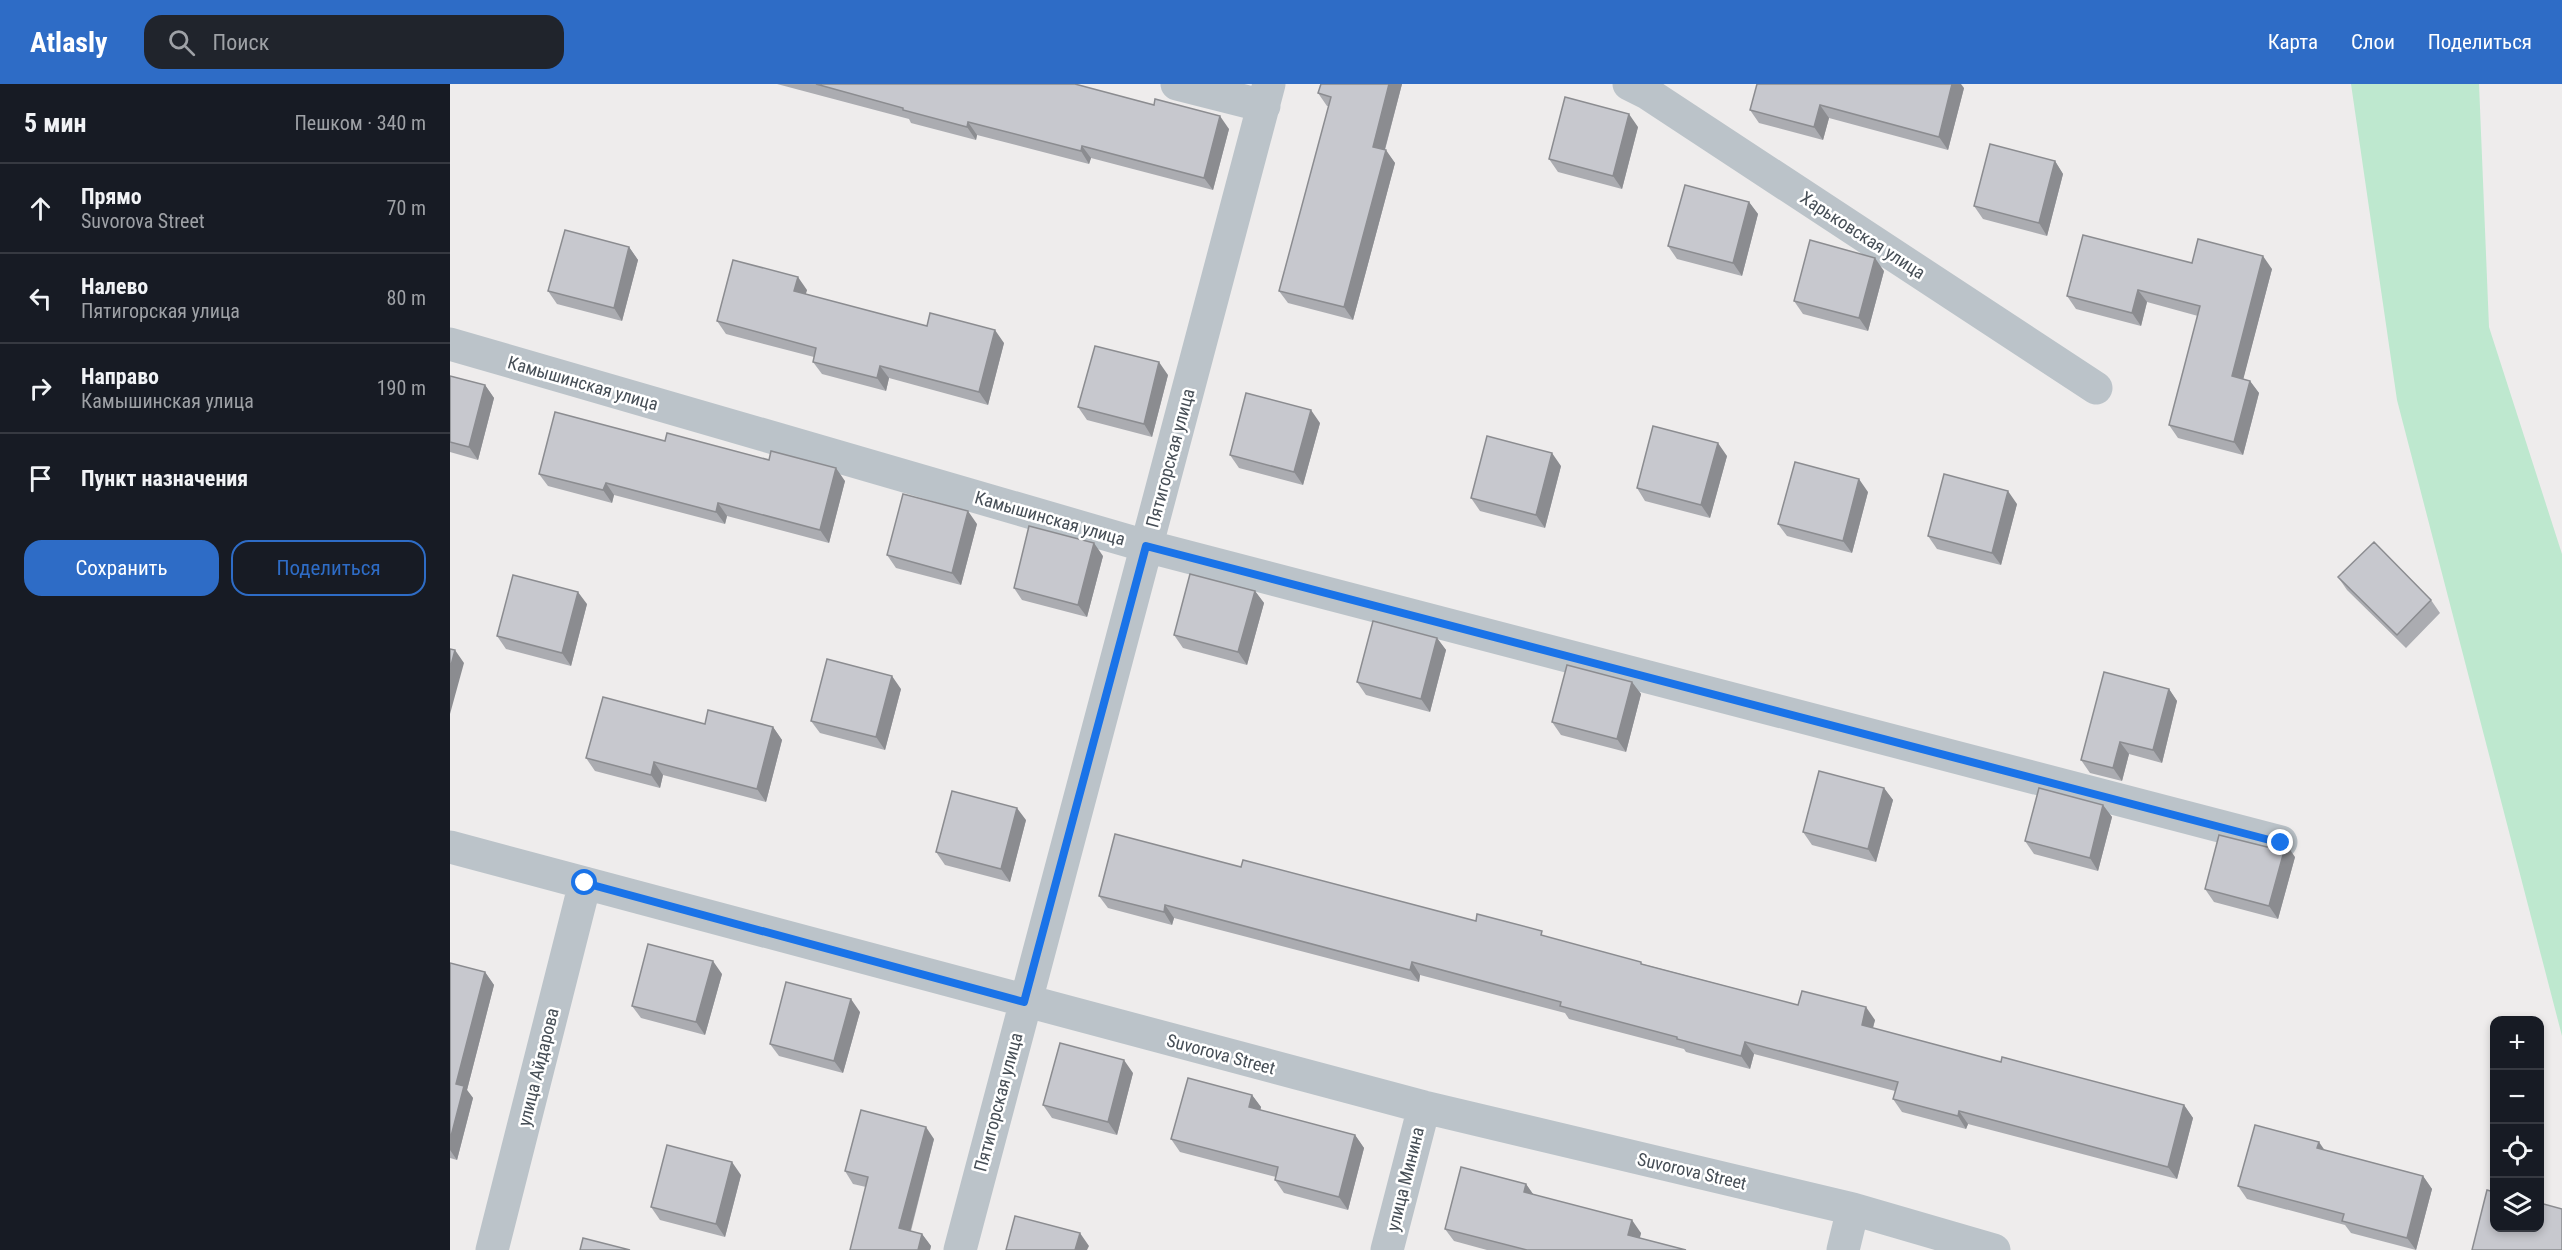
<!DOCTYPE html>
<html lang="ru">
<head>
<meta charset="utf-8">
<style>
	body { margin:0; font-family:"Roboto Condensed",sans-serif; background:#20242c; color:#f1f3f6 }
	.controls { position:absolute; right:18px; bottom:18px; display:grid; overflow:hidden; border-radius:12px; box-shadow:0 3px 9px #0003 }
	.controls button { width:54px; height:54px; display:grid; place-items:center; padding:0; border:0; border-bottom:2px solid #363941; background:#171b24; color:#f1f3f6; font:30px sans-serif }
	.stop { position:absolute; width:18px; height:18px; margin:-14px; border:4px solid #1a73e8; border-radius:50%; background:#fff }
	.stop.end { background:#1a73e8; border-color:#fff; box-shadow:0 2px 6px #0008 }
	.list { margin:0; padding:0; list-style:none }
	h2 { display:flex; justify-content:space-between; align-items:center; height:78px; margin:0; padding:0 24px; font-size:26px }
	h2 small { font-size:20px; font-weight:400; color:#9ea1a6 }
	.list li { display:grid; grid-template-columns:39px 1fr auto; gap:18px; align-items:center; box-sizing:border-box; height:90px; padding:0 24px; border-top:2px solid #363941 }
	.list b { display:block; font-size:22px; white-space:nowrap }
	.list p { margin:0; font-size:20px; white-space:nowrap; color:#9ea1a6 }
	.list em { font-size:20px; font-style:normal; color:#9ea1a6 }
	.actions { display:flex; gap:12px; padding:18px 24px }
	.actions a { flex:1; padding:14px 0; border:2px solid #2e6cc6; border-radius:18px; text-align:center; font-size:21px; color:#2e6cc6 }
	.actions .main { background:#2e6cc6; color:#fff }
	.icon { flex:none; width:33px; height:33px; fill:none; stroke:currentColor; stroke-width:2; stroke-linecap:round; stroke-linejoin:round }
	.map { position:relative; flex:none; width:2112px; height:1166px; overflow:hidden }
	header { display:flex; align-items:center; gap:36px; box-sizing:border-box; height:84px; padding:0 30px; background:#2e6cc6; color:#fff }
	header strong { font-size:28px }
	nav { display:flex; gap:33px; margin-inline-start:auto; font-size:21px }
	.search { width:420px; height:54px; background:#20242c; display:flex; align-items:center; gap:15px; box-sizing:border-box; padding:0 21px; border-radius:18px; color:#9ea1a6; font-size:22px }
	main { display:flex }
	aside { flex:1; background:#171b24 }
	.map>svg:first-child { display:block }
	.green { fill:#bee8cf }
	.lines { fill:none; stroke-linecap:round; stroke-linejoin:round }
	.street { stroke:#bbc3c9; stroke-width:33 }
	.wall { fill:#abacb1 }
	.shaded-wall { fill:#8b8c90 }
	.building { fill:#c7c8ce; stroke:#8b8c90; stroke-width:1.5 }
	.route { stroke:#1a73e8; stroke-width:8 }
	.labels { text-anchor:middle; dominant-baseline:central; stroke-width:5; stroke-linejoin:round; paint-order:stroke }
	.street-label { font-size:18px; fill:#464e56; stroke:#fff }
</style>
</head>
<body>
<header>
<strong>Atlasly</strong>
<div class="search"><svg class="icon" aria-label="search" viewBox="0 0 24 24"><circle cx="10" cy="10" r="6"/><path d="M15 15l6 6"/></svg>Поиск</div>
<nav><a>Карта</a><a>Слои</a><a>Поделиться</a></nav>
</header>
<main>
<aside>
<h2>5 мин<small>Пешком · 340 m</small></h2>
<ul class="list">
<li><svg class="icon" aria-label="ahead" viewBox="0 0 24 24"><path d="M12 20V5M6 11l6-6 6 6"/></svg><div><b>Прямо</b><p>Suvorova Street</p></div><em>70 m</em></li>
<li><svg class="icon" aria-label="left" viewBox="0 0 24 24"><path d="M17 20v-9H6M10 6l-5 5 5 5"/></svg><div><b>Налево</b><p>Пятигорская улица</p></div><em>80 m</em></li>
<li><svg class="icon" aria-label="right" viewBox="0 0 24 24"><path d="M7 20v-9h11M14 6l5 5-5 5"/></svg><div><b>Направо</b><p>Камышинская улица</p></div><em>190 m</em></li>
<li><svg class="icon" aria-label="arrive" viewBox="0 0 24 24"><path d="M6 21V4h12l-3 4 3 4H6"/></svg><div><b>Пункт назначения</b></div></li>
</ul>
<div class="actions"><a class="main">Сохранить</a><a>Поделиться</a></div>
</aside>
<div class="map">
<svg width="2112" height="1166" viewBox="0 0 2112 1166">
	<rect width="100%" height="100%" fill="#eeecec"/>
	<path class="green" d="M1901,0H2029L2039,243L2112,470V952L1947,316Z"/>
	<g class="lines">
		<path class="street" d="M727,0L814,22
			M1179,0L1197,9L1646,304
			M0,260L696,462L1831,758
			M0,763L974,1023L1403,1125L1544,1166
			M42,1166L135,799
			M510,1166L819,0
			M937,1166L974,1023
			M1393,1166L1403,1125"/>
	</g>
	<path class="wall" d="M327,0H625L779,45L763,106L641,74L639,80L527,51L526,56L461,39L459,35Z
		M871,0H952L935,66L945,79L903,236L838,219L829,207L879,22H877L868,9Z
		M1514,4L1498,66L1379,34L1373,56L1309,39L1300,26Z
		M1188,43L1172,105L1108,88L1099,75Z
		M1605,77L1613,90L1597,152L1533,135L1524,122Z
		M1299,118L1308,130L1292,192L1227,175L1218,162Z
		M179,163L188,176L172,237L107,220L98,207Z
		M1742,179L1822,185L1793,295L1800,297L1809,309L1793,371L1728,354L1719,341L1748,232L1697,218L1691,242L1626,225L1617,212Z
		M1434,187L1418,247L1353,230L1344,217Z
		M357,206L355,210L477,242L554,259L538,321L439,294L436,307L372,290L363,278L364,273L276,250L267,237Z
		M718,291L702,353L637,336L628,323Z
		M0,292L35,301L44,314L28,376L0,368Z
		M870,339L853,401L789,384L780,371Z
		M215,357L395,397L379,459L277,432L275,440L164,411L162,419L98,402L89,390Z
		M1277,372L1260,434L1195,417L1187,404Z
		M1111,382L1095,444L1030,427L1021,414Z
		M1418,408L1402,469L1337,452L1328,440Z
		M1567,420L1551,481L1487,465L1478,452Z
		M527,440L511,501L446,484L437,471Z
		M653,472L637,533L572,516L564,504Z
		M1888,493L1981,516L1990,529L1956,564L1897,506Z
		M805,507L814,519L797,581L733,564L724,551Z
		M137,520L121,582L56,565L47,552Z
		M987,554L996,566L980,628L916,611L907,598Z
		M1182,598L1191,610L1176,668L1111,651L1102,638Z
		M451,605L435,666L370,649L361,637Z
		M1719,605L1727,617L1712,679L1679,670L1672,697L1640,689L1631,676Z
		M255,640L323,643L332,656L316,718L213,691L210,704L145,687L136,674Z
		M1434,704L1443,716L1426,778L1362,761L1353,748Z
		M1653,721L1662,733L1648,787L1584,770L1575,757Z
		M576,736L560,798L495,781L486,768Z
		M1845,773L1828,835L1764,818L1755,805Z
		M791,783L1096,853L1193,880L1348,921L1425,936L1423,944L1551,978L1734,1021L1743,1034L1727,1095L1518,1040L1516,1045L1452,1028L1443,1015L1445,1007L1304,970L1300,985L1236,968L1234,965L1119,935L1115,929L970,891L969,898L724,834L722,841L658,824L649,812Z
		M0,879L35,888L44,901L17,1006L23,1014L7,1076L0,1074Z
		M272,890L255,951L191,934L182,922Z
		M410,928L393,989L329,972L320,960Z
		M683,989L667,1051L602,1034L593,1021Z
		M802,1011L811,1023L810,1026L905,1051L914,1064L898,1126L834,1109L825,1096L826,1093L730,1068L721,1055Z
		M484,1055L461,1147L472,1150L481,1162L480,1166H400L416,1103L403,1100L395,1087Z
		M1875,1066L1973,1092L1982,1105L1966,1166L1901,1149L1895,1141L1797,1115L1788,1102Z
		M291,1091L275,1153L210,1136L201,1123Z
		M1076,1100L1083,1110L1191,1149L1190,1154L1236,1166H1037L1004,1157L995,1145Z"/>
	<path class="shaded-wall" d="M939,0H952L932,76L923,63Z
		M1502,0H1511L1514,4L1498,66L1489,53Z
		M1370,21L1379,34L1373,56L1364,43Z
		M1179,30L1188,43L1172,105L1163,92Z
		M770,32L779,45L763,106L754,94Z
		M518,38L527,51L526,56L517,43Z
		M632,62L641,74L639,80L631,67Z
		M936,66L945,79L903,236L894,223Z
		M1605,77L1613,90L1597,152L1589,139Z
		M1299,118L1308,130L1292,192L1283,179Z
		M179,163L188,176L172,237L164,224Z
		M1813,172L1822,185L1791,304L1782,292Z
		M1425,174L1434,187L1418,247L1409,234Z
		M348,193L357,206L353,220L344,207Z
		M1688,206L1697,218L1691,242L1682,229Z
		M545,246L554,259L538,321L529,308Z
		M709,278L718,291L702,353L694,340Z
		M430,282L439,294L436,307L427,294Z
		M1800,297L1809,309L1793,371L1784,358Z
		M35,301L44,314L28,376L19,363Z
		M861,326L870,339L853,401L844,388Z
		M1268,359L1277,372L1260,434L1251,421Z
		M1102,369L1111,382L1095,444L1086,431Z
		M386,384L395,397L379,459L370,446Z
		M1409,395L1418,408L1402,469L1393,457Z
		M156,399L164,411L162,419L153,406Z
		M1558,407L1567,420L1551,481L1542,469Z
		M268,419L277,432L275,440L266,428Z
		M518,427L527,440L511,501L502,489Z
		M644,459L653,472L637,533L628,521Z
		M805,507L814,519L797,581L788,568Z
		M128,508L137,520L121,582L112,569Z
		M987,554L996,566L980,628L971,615Z
		M5,566L14,579L0,630V585Z
		M442,592L451,605L435,666L426,653Z
		M1182,598L1191,610L1176,668L1167,655Z
		M1719,605L1727,617L1712,679L1703,666Z
		M323,643L332,656L316,718L307,705Z
		M1670,658L1679,670L1672,697L1663,684Z
		M204,678L213,691L210,704L201,691Z
		M1434,704L1443,716L1426,778L1418,765Z
		M1653,721L1662,733L1648,787L1640,774Z
		M567,724L576,736L560,798L551,785Z
		M1836,760L1845,773L1828,835L1819,822Z
		M715,821L724,834L722,841L714,828Z
		M263,877L272,890L255,951L246,938Z
		M962,878L970,891L969,898L960,886Z
		M35,888L44,901L17,1006L23,1014L7,1076L0,1066V1056L6,1000Z
		M401,915L410,928L393,989L384,977Z
		M1416,923L1425,936L1420,954L1412,941Z
		M1295,958L1304,970L1300,985L1291,972Z
		M674,976L683,989L667,1051L658,1038Z
		M802,1011L811,1023L808,1036L799,1023Z
		M1734,1021L1743,1034L1727,1095L1718,1083Z
		M1509,1027L1518,1040L1516,1045L1508,1032Z
		M476,1043L484,1055L458,1156L449,1144Z
		M905,1051L914,1064L898,1126L889,1113Z
		M1869,1058L1878,1071L1867,1064Z
		M282,1078L291,1091L275,1153L266,1140Z
		M1973,1092L1982,1105L1966,1166L1957,1154Z
		M1076,1100L1085,1113L1074,1108Z
		M1182,1136L1191,1149L1187,1164L1178,1151Z
		M630,1149L639,1162L637,1166H625Z
		M472,1150L481,1162L480,1166H468Z"/>
	<path class="building" d="M366,0H625L704,21L705,15L770,32L754,94L632,62L631,67L518,38L517,43L453,26V24Z
		M871,0H939L923,63L936,66L894,223L829,207L881,13L868,9Z
		M1307,0H1502L1489,53L1370,21L1364,43L1300,26Z
		M1115,13L1179,30L1163,92L1099,75Z
		M1540,60L1605,77L1589,139L1524,122Z
		M1235,101L1299,118L1283,179L1218,162Z
		M115,146L179,163L164,224L98,207Z
		M1633,151L1742,179L1748,155L1813,172L1782,292L1800,297L1784,358L1719,341L1750,222L1688,206L1682,229L1617,212Z
		M1360,156L1425,174L1409,234L1344,217Z
		M283,176L348,193L344,207L477,242L480,229L545,246L529,308L430,282L427,294L363,278L366,264L267,237Z
		M645,262L709,278L694,340L628,323Z
		M0,292L35,301L19,363L0,358Z
		M796,309L861,326L844,388L780,371Z
		M105,328L215,357L217,349L319,376L321,367L386,384L370,446L268,419L266,428L156,399L153,406L89,390Z
		M1203,342L1268,359L1251,421L1187,404Z
		M1037,352L1102,369L1086,431L1021,414Z
		M1345,378L1409,395L1393,457L1328,440Z
		M1494,390L1558,407L1542,469L1478,452Z
		M453,410L518,427L502,489L437,471Z
		M579,442L644,459L628,521L564,504Z
		M1924,458L1981,516L1947,551L1888,493Z
		M740,490L805,507L788,568L724,551Z
		M63,491L128,508L112,569L47,552Z
		M923,537L987,554L971,615L907,598Z
		M0,565L5,566L0,585Z
		M377,575L442,592L426,653L361,637Z
		M1117,581L1182,598L1167,655L1102,638Z
		M1654,588L1719,605L1703,666L1670,658L1663,684L1631,676Z
		M153,613L255,640L258,626L323,643L307,705L204,678L201,691L136,674Z
		M1369,687L1434,704L1418,765L1353,748Z
		M1589,704L1653,721L1640,774L1575,757Z
		M502,707L567,724L551,785L486,768Z
		M665,750L791,783L793,776L1026,837L1027,830L1092,847L1091,851L1191,878V880L1348,921L1352,907L1416,923L1412,941L1551,978L1552,973L1734,1021L1718,1083L1509,1027L1508,1032L1443,1015L1448,998L1295,958L1291,972L1227,955V953L1110,922L1111,918L962,878L960,886L715,821L714,828L649,812Z
		M1769,751L1817,763L1836,760L1819,822L1755,805Z
		M198,860L263,877L246,938L182,922Z
		M0,879L35,888L6,1000L14,1002L0,1056Z
		M336,898L401,915L384,977L320,960Z
		M610,959L674,976L658,1038L593,1021Z
		M738,994L802,1011L799,1023L905,1051L889,1113L825,1096L828,1083L721,1055Z
		M411,1026L476,1043L449,1144L472,1150L468,1166H400L418,1093L395,1087Z
		M1805,1041L1869,1058L1867,1064L1973,1092L1957,1154L1892,1137L1894,1130L1788,1102Z
		M217,1061L282,1078L266,1140L201,1123Z
		M1011,1083L1076,1100L1074,1108L1182,1136L1178,1151L1236,1166H1077L995,1145Z
		M2037,1106L2044,1108V1143H2090V1119L2112,1125V1166H2022Z
		M565,1132L630,1149L625,1166H556Z
		M133,1154L180,1166H130Z"/>
	<g class="lines">
		<path class="route" d="M135,799L574,918L696,462L1831,759"/>
	</g>
	<g class="labels">
		<g class="street-label">
			<text transform="translate(1413 151) rotate(33)">Харьковская улица</text>
			<text transform="translate(133 299) rotate(16)">Камышинская улица</text>
			<text transform="translate(720 374) rotate(-75)">Пятигорская улица</text>
			<text transform="translate(600 434) rotate(16)">Камышинская улица</text>
			<text transform="translate(771 970) rotate(15)">Suvorova Street</text>
			<text transform="translate(88 983) rotate(-76)">улица Айдарова</text>
			<text transform="translate(548 1018) rotate(-75)">Пятигорская улица</text>
			<text transform="translate(1242 1087) rotate(13)">Suvorova Street</text>
			<text transform="translate(955 1095) rotate(-76)">улица Минина</text>
		</g>
	</g>
</svg>
<div class="controls">
<button>+</button>
<button>−</button>
<button><svg class="icon" aria-label="locate" viewBox="0 0 24 24"><circle cx="12" cy="12" r="6"/><path d="M12 2v4M12 18v4M2 12h4M18 12h4"/></svg></button>
<button><svg class="icon" aria-label="layers" viewBox="0 0 24 24"><path d="M12 4l9 5-9 5-9-5zM3 14l9 5 9-5"/></svg></button>
</div>
<div class="stop" style="left:135px;top:799px"></div>
<div class="stop end" style="left:1831px;top:759px"></div>
</div>
</main>
</body>
</html>
